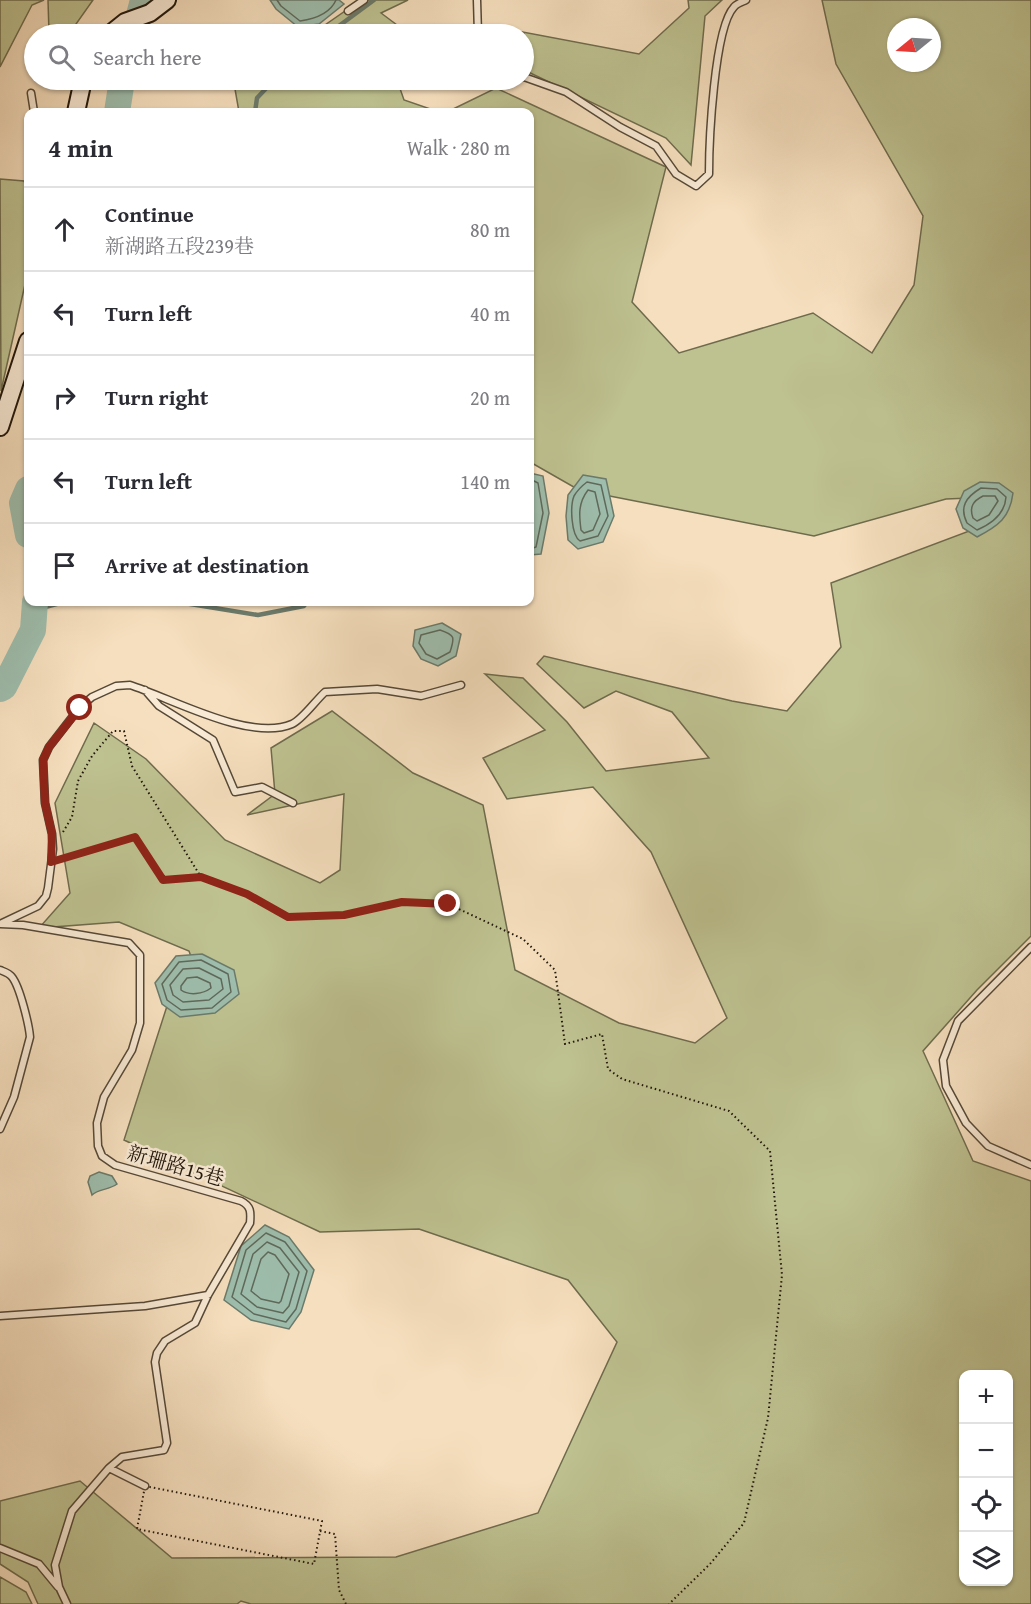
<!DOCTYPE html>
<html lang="en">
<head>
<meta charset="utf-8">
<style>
	body { margin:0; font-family:"Gentium Book Plus","Noto Serif TC",serif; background:#f7f7f7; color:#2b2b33 }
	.controls { position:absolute; right:18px; bottom:18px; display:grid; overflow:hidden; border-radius:12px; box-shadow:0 2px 4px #0004 }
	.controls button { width:54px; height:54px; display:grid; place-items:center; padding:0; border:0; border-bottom:2px solid #e1e1e2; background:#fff; color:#2b2b33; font:30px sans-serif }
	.compass { position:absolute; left:887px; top:18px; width:54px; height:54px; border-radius:50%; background:#fff; box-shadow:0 2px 4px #0004; rotate:252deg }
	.stop { position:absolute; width:18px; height:18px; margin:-14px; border:4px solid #8f2418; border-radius:50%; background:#fff }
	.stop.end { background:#8f2418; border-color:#fff; box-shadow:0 2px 6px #0008 }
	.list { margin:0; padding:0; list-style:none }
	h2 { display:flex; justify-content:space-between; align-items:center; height:78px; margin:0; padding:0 24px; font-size:26px }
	h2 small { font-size:20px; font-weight:400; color:#7c7c81 }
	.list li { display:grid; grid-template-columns:39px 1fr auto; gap:18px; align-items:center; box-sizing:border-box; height:84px; padding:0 24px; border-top:2px solid #e1e1e2 }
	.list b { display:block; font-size:22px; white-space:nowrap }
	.list p { margin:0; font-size:20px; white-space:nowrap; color:#7c7c81 }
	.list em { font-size:20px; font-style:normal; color:#7c7c81 }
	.icon { flex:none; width:33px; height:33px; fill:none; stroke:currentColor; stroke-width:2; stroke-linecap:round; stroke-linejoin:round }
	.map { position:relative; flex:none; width:1031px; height:1604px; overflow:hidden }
	.search { position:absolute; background:#fff; box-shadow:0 2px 4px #0004; left:24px; top:24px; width:510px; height:66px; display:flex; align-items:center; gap:15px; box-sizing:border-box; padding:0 21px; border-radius:33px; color:#7c7c81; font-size:22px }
	.panel { position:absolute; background:#fff; box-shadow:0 2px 4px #0004; left:24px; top:108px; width:510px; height:498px; border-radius:12px }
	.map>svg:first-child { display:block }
	.green { fill:#bec190; stroke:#6e6b4d; stroke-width:1.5; fill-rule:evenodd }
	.water { fill:#9ebdac; stroke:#6b7a6b; stroke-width:1.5 }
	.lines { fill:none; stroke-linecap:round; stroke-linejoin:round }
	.shore { stroke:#5e695b; stroke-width:1.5 }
	.stream { stroke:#6b7a6b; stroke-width:4.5 }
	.river { stroke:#9ebdac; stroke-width:26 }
	.lane-casing { stroke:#554837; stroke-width:9 }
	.secondary-casing { stroke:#1f150a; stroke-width:20 }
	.path { stroke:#1f150a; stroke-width:2; stroke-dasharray:1.5 3; stroke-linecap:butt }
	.lane { stroke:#f9ead5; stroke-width:6 }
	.secondary { stroke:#f9ead5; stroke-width:16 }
	.route { stroke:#8f2418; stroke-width:8 }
	.labels { text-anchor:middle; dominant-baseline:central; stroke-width:5; stroke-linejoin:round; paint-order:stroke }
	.street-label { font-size:20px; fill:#1f150a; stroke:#f9ead5 }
</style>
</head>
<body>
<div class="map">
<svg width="1031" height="1604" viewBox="0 0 1031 1604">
	<rect width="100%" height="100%" fill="#f6dfbe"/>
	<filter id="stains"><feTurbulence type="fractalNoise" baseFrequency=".00333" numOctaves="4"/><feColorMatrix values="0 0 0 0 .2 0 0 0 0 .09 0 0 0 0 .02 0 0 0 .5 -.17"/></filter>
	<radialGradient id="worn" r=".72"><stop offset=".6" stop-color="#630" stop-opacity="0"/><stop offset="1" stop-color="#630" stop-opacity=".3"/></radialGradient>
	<path class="green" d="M0,0H44L32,5L0,67Z
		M48,0H93L69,34L49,33Z
		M361,0H408L381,13L409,34H312Z
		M688,0H722L705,16L691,165L666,138L524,70V34H485V25L639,54L689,8Z
		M822,0H1031V936L977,990L923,1051L973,1161L1031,1181V1604H251L241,1601L237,1604H38L28,1582L0,1564V1501L80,1481L172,1558L396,1557L538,1513L617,1342L568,1280L419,1229L320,1232L124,1140L167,1006L203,989L189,951L119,922L39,928L70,893L55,803L94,723L146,759L225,840L320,883L340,870L344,794L247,815L275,794L271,748L332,711L413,773L483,805L515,970L619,1023L695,1043L727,1018L651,852L593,787L507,799L483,758L545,730L485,674L523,678L567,722L606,771L709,758L672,712L616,691L584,708L537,664L544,656L732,701L787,711L841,647L831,583L988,524L994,497L946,499L814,536L579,490L530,462V112H447L496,88L666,167L632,302L679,353L813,313L872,353L914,285L923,216L836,64ZM896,27H932V63H896ZM964,1374H1008V1582H964Z
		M248,80H397L404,100L439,112H239L235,89Z
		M0,179L24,181L28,191V276L26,280L1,391Z
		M0,1577L26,1592L32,1604H0Z"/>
	<path class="water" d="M270,0H339L344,4L319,24L298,27L276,9Z
		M530,473L543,476L549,513L541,554L530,555Z
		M583,475L606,479L614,516L603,542L578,549L568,540L566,516L568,495Z
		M980,482L999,483L1013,493C1010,518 998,526 977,537L963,528L956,509L964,491Z
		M442,623L461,634L456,656L438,666L421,659L413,646L415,630Z
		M202,954L234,970L239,994L215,1013L180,1017L162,1004L155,983L176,956Z
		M99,1172L112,1176L117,1184C109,1190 98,1189 92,1195L88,1182L90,1176Z
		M265,1225L289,1237L314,1270L301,1312L289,1329L251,1320L224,1300L241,1246Z"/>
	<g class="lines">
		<path class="shore" d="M277,0L281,6L300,21C314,19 330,14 336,0
			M530,479L538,483L543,513L536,547L530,549
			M587,482L601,485L608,516L598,536L580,541C571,535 570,506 574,496C577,491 583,485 587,482Z
			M981,488L997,489L1006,497C1005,514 991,524 977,530L967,523C959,507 966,497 981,488Z
			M588,490L595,492L600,514L593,530L584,533L581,530C579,515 578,503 588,490Z
			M983,496H995L998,501L989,515L977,521L973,518C969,507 973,501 983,496Z
			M440,630C455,635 455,637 450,652L437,659L426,654L419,643L421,635Z
			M201,960L228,974L231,992L212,1008L181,1010L167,1000L162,984L179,962Z
			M199,968L221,979L223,989L209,1000L183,1002L173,995L170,985L183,969Z
			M197,977L210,983L211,988C203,994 189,996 181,990V986L187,978Z
			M266,1233L285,1242L307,1271L296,1309L286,1322L254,1314L232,1297L246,1250Z
			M267,1242L280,1248L299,1272L289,1306L283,1313L257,1307L241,1294L253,1254Z
			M268,1252L275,1255L289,1274L281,1301L279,1303L261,1299L251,1291L261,1259Z"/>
		<path class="stream" d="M328,34L374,0
			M255,112L257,98L274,80
			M178,602L258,615L304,606L307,602
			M34,610L64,602"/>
		<path class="river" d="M134,34L143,0
			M117,112L122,80
			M28,489L22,503L28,535
			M0,689L4,687L33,630L35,602"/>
		<g class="lane-casing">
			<path id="lane" d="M477,0L478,34
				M348,11L364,0
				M524,77L566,92L620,127L656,146L676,174L696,186L709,174C709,143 714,28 734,7C736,4 742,2 746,0
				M31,93L34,112
				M145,690L159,706L213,740L235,792L262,787L293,803
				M0,924L23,925L129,943L140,955V1023L132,1050L104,1097L97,1123L98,1146L102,1156L115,1165L241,1201C251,1206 251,1212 250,1223L208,1295L195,1323L165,1341L157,1353L155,1362L167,1443L164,1450L122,1457L109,1468
				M0,924L38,906L46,896L48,888L53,849L52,834L45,803L43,760L49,747L80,707L92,697L116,686L130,685C173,699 250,742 292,724C302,720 316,700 325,692L377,689L421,696L461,685
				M1031,947L958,1021L943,1060L946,1086L966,1123L988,1146L1031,1165
				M0,970C5,972 9,973 12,977C20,987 29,1025 30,1037L14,1097L0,1129
				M0,1316L145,1306L208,1295
				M0,1548L39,1564L58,1587
				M67,1604L59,1587L55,1565L72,1511L109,1468L145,1486"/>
		</g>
		<g class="secondary-casing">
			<path id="secondary" d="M110,34L125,22L150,13L167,0
				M76,112L83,80
				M0,427L28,341"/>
		</g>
		<path class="path" d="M63,832L72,817L78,781L92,756L113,731H124L132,766L201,877L247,894L288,917L344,914L402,902L448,904L523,939L555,970L565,1044L602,1034L608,1069L622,1079L729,1111L770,1151L782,1275L768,1418L744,1523L710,1564L669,1604
			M63,858L135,836L163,880L201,877
			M145,1486L322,1521L314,1564L137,1529Z
			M320,1531L335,1534L339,1590L346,1604"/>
		<use href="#lane" class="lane"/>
		<use href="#secondary" class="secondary"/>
	</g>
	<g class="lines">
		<path class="route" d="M80,708L49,747L43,760L45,803L52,834L51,862L135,837L163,880L201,877L247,894L288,917L344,915L402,902L448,904"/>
	</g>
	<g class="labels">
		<g class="street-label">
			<text transform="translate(176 1165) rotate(16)">新珊路15巷</text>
		</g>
	</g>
	<rect width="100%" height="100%" filter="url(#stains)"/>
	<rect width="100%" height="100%" fill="url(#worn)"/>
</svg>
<div class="controls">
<button>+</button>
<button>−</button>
<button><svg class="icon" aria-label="locate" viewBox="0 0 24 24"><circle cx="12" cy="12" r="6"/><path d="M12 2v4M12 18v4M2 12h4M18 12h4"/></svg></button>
<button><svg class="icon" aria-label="layers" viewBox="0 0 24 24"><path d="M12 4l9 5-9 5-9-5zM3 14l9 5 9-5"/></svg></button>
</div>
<svg class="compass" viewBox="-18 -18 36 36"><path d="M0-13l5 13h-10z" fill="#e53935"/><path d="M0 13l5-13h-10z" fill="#7c7c81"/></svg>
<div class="stop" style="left:80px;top:708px"></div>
<div class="stop end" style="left:448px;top:904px"></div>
<div class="search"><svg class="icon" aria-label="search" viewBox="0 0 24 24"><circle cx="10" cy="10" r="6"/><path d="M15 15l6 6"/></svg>Search here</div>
<section class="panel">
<h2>4 min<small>Walk · 280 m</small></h2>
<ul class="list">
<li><svg class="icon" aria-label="ahead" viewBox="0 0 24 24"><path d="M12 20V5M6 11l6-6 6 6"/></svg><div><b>Continue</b><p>新湖路五段239巷</p></div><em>80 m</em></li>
<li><svg class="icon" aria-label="left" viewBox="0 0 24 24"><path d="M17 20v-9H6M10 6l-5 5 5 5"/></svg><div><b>Turn left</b></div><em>40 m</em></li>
<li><svg class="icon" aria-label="right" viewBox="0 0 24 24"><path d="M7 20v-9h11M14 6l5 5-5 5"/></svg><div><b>Turn right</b></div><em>20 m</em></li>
<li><svg class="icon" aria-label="left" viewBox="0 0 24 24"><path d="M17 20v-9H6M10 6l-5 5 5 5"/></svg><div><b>Turn left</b></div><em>140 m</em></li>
<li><svg class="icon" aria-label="arrive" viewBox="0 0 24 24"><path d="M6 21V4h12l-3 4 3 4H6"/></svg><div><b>Arrive at destination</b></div></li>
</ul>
</section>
</div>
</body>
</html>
